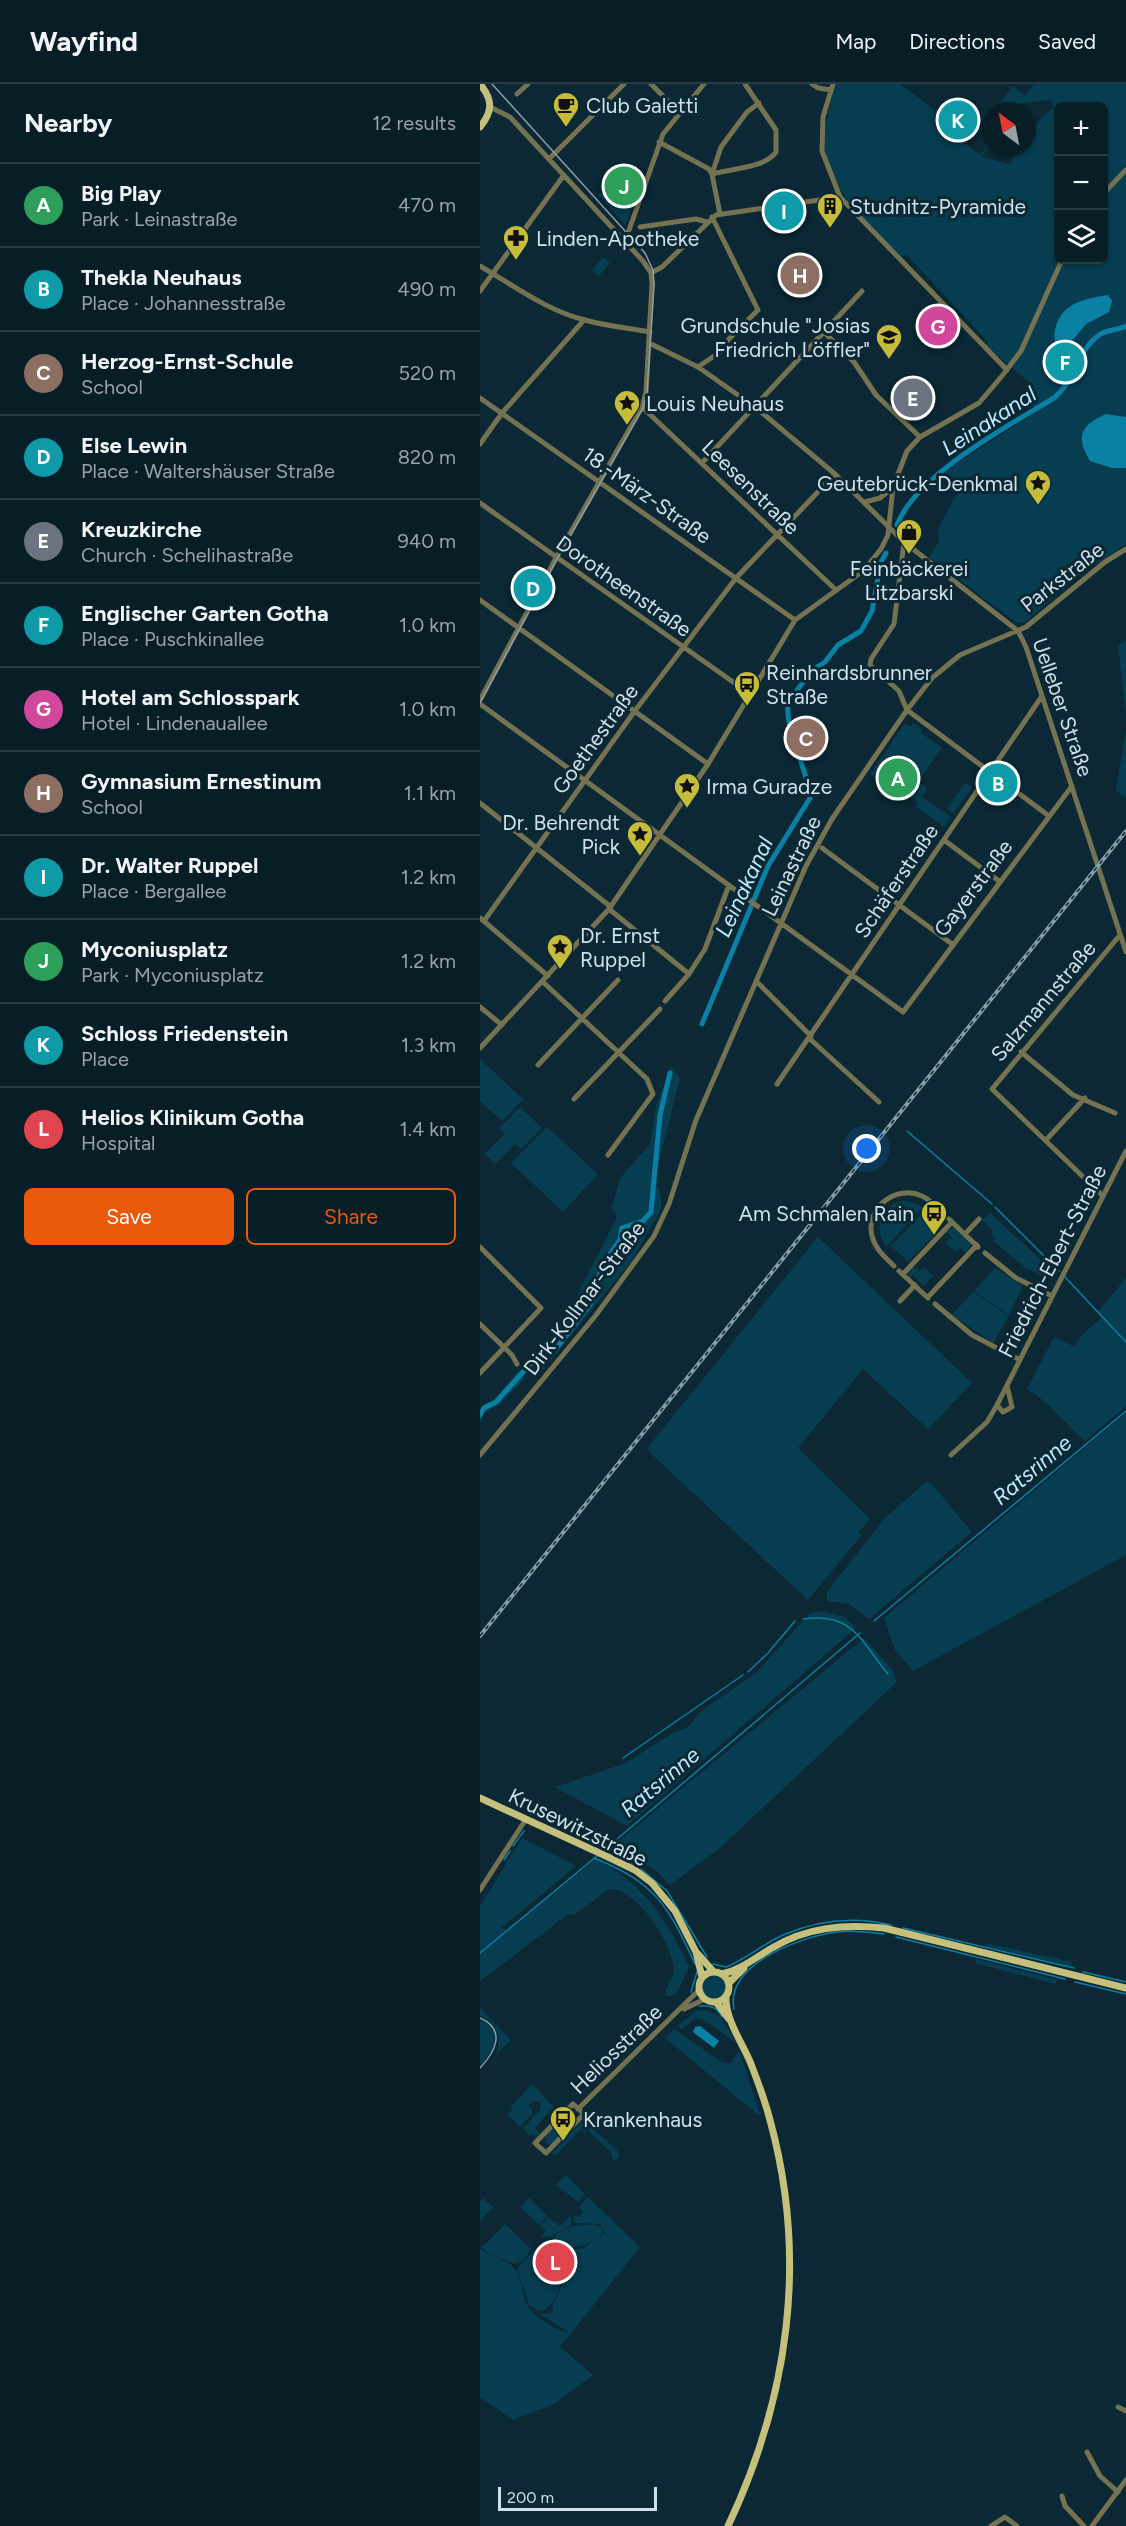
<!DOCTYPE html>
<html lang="en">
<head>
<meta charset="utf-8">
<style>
	body { margin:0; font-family:Figtree,sans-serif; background:#162b33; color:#f1f3f6 }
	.controls { position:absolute; right:18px; top:18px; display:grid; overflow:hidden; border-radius:9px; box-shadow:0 2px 4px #0004 }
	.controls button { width:54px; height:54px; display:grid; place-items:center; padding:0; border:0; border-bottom:2px solid #293c44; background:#081e27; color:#f1f3f6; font:30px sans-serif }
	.compass { position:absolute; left:502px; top:18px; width:54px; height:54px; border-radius:50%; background:#081e27; box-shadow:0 2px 4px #0004; rotate:328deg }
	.scale { position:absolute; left:18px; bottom:15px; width:159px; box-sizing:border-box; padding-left:6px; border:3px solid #d0e0e8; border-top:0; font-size:16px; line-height:21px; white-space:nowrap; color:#d0e0e8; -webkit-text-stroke:4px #0b2834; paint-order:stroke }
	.you { position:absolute; left:387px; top:1065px; width:21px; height:21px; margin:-15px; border:4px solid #fff; border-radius:50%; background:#1a73e8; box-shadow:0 0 0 9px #1a73e833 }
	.badge { display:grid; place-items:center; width:39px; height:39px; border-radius:50%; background:#ea580c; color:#fff; font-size:20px; font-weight:700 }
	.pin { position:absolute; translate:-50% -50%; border:3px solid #fff; box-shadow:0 2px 6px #0006 }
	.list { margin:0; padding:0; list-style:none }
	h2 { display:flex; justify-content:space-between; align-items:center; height:78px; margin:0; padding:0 24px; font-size:26px }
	h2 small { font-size:20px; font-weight:400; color:#98a2a7 }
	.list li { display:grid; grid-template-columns:39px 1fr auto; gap:18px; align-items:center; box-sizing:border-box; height:84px; padding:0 24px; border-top:2px solid #293c44 }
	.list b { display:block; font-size:22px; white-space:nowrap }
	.list p { margin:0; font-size:20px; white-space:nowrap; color:#98a2a7 }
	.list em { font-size:20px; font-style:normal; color:#98a2a7 }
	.actions { display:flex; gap:12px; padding:18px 24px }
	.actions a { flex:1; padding:14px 0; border:2px solid #ea580c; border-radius:9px; text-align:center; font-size:21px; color:#ea580c }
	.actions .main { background:#ea580c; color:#fff }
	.icon { flex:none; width:33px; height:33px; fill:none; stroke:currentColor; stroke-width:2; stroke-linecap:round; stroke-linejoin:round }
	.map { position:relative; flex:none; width:646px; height:2442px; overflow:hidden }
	header { display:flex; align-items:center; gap:36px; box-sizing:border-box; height:84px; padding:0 30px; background:#081e27; border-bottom:2px solid #293c44 }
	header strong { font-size:28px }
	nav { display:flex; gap:33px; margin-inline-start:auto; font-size:21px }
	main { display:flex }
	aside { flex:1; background:#081e27 }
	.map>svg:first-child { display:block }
	.green { fill:#073d50; fill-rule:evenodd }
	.water { fill:#0a80a5 }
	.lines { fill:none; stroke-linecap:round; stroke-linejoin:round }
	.stream { stroke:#0a80a5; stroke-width:1.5 }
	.canal { stroke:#0a80a5; stroke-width:5 }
	.minor { stroke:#747251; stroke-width:5 }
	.major { stroke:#c5c07b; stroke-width:7 }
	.tram { stroke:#8a9ea8; stroke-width:1.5 }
	.rail-casing { stroke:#8a9ea8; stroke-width:4 }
	.rail { stroke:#0b2834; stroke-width:1.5; stroke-dasharray:4.5; stroke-linecap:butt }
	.labels { text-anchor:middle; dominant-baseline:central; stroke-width:6; stroke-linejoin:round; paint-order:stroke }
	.poi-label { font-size:21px; fill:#d0e0e8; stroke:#0b2834; text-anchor:start }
	.street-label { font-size:21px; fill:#d0e0e8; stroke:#0b2834 }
	.water-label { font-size:22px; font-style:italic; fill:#bdeaff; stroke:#0b2834 }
</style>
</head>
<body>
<header>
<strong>Wayfind</strong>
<nav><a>Map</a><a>Directions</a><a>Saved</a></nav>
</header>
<main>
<aside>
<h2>Nearby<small>12 results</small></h2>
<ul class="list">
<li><span class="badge" style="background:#2e9e5b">A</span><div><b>Big Play</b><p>Park · Leinastraße</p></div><em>470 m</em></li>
<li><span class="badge" style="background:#0f9aa8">B</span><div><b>Thekla Neuhaus</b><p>Place · Johannesstraße</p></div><em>490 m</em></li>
<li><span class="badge" style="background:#8d6e63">C</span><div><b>Herzog-Ernst-Schule</b><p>School</p></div><em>520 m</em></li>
<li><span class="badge" style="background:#0f9aa8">D</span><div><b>Else Lewin</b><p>Place · Waltershäuser Straße</p></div><em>820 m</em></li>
<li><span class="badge" style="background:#6b7280">E</span><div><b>Kreuzkirche</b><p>Church · Schelihastraße</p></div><em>940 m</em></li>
<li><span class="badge" style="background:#0f9aa8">F</span><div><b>Englischer Garten Gotha</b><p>Place · Puschkinallee</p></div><em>1.0 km</em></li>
<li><span class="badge" style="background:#d1479c">G</span><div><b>Hotel am Schlosspark</b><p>Hotel · Lindenauallee</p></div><em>1.0 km</em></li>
<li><span class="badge" style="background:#8d6e63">H</span><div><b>Gymnasium Ernestinum</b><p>School</p></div><em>1.1 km</em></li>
<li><span class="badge" style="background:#0f9aa8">I</span><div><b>Dr. Walter Ruppel</b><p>Place · Bergallee</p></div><em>1.2 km</em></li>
<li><span class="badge" style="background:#2e9e5b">J</span><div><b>Myconiusplatz</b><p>Park · Myconiusplatz</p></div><em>1.2 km</em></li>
<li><span class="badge" style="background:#0f9aa8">K</span><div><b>Schloss Friedenstein</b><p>Place</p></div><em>1.3 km</em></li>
<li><span class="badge" style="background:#e0444e">L</span><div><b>Helios Klinikum Gotha</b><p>Hospital</p></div><em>1.4 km</em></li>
</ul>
<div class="actions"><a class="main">Save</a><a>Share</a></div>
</aside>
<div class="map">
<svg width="646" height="2442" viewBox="0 0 646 2442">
	<rect width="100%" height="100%" fill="#0b2834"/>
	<path class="green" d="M355,0H420L488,52L483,58L500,71L511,57L502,73L530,80L539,63H547C547,45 560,35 574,23L571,16L520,22L514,27L533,2L545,12L554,0H646V333L626,330L632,384H646V460L595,495L547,537L537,539L449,473L459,458L458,445L479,405L463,388L555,329L550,312L552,301L505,261L508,258L426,170L421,174C394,146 348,106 345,65C343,44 351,20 355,0ZM578,22H624V176H578Z
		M149,79L165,94L145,141L118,111Z
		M123,173L130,179L119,192L112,186Z
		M646,556V633L638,561Z
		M425,639L430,643L433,639L441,645V649L462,664L438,697L447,704L442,713L471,733L464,743L436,723L439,719L429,711L425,716L390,690Z
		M646,646V714L636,707Z
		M485,699L492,703L474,729L467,725Z
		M0,975L43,1015L22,1037L0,1017Z
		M191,982L200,994L175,1094L181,1112V1125L153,1175L57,1293L44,1281L81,1243L137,1133L132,1123L140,1094L170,1060L177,1019Z
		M40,1023L62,1044L41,1065L35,1060L15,1080L5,1070L25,1050L19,1044Z
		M67,1043L118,1090L83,1128L31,1079Z
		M419,1117H428L443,1123L406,1163C394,1144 398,1127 419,1117Z
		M444,1127L461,1144L428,1178L411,1162Z
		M510,1129L569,1183L564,1193L546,1184L513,1157L516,1154L511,1150L513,1147L502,1136Z
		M474,1143L492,1160L486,1169L480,1164L476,1168L466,1159L472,1153L466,1147Z
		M338,1153L492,1299L448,1345L383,1285L318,1364L390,1435L379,1448L381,1452L328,1516L170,1369L168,1363Z
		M433,1182L439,1187L444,1183L453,1192L444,1202L433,1191L430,1194L428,1189Z
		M515,1184L543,1202L529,1231L494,1207Z
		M646,1194V1322L605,1357C586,1340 568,1317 547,1305L574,1253L595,1263L599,1254L621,1234L617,1229Z
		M493,1208L529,1232L513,1259L472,1231Z
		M38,1287L45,1294L19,1321L4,1329L0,1341V1327L6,1318L13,1317Z
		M646,1329V1471L433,1587L415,1566L404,1534Z
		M446,1398L451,1399L492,1448L389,1535L369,1520L347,1517V1508L404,1435Z
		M341,1527L365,1533L376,1544L147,1742L75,1703L146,1679L192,1649L208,1643L221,1627L276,1589L330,1529Z
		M384,1554L413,1587L417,1598L241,1763L190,1801L175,1786L135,1760Z
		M42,1754L96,1782L21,1844L28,1847L70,1812L72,1814L74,1809L116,1775C165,1801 184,1832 209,1882L198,1908L188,1913L185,1912C185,1902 194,1894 194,1885C192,1859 157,1804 129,1805L94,1831L88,1830L0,1897V1822Z
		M506,1859L592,1878L590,1882L505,1862Z
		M496,1875L577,1896L576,1900L495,1879Z
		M220 1903a14 14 0 1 1 28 0a14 14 0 1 1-28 0Z
		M0,1924L31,1956L17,1969C21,1952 17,1939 0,1932Z
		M218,1926C241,1925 247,1942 256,1959L221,1934H216L202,1945L197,1942Z
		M0,1936C25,1946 14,1967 0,1981Z
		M194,1945L243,1979H251L258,1968L260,1969L281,2033L185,1954Z
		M52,2000L74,2023L55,2044L59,2049L56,2053L52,2050L49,2052L43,2044L61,2025L60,2017L51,2018L49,2022L53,2029L40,2043L27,2030L32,2026L30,2024Z
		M88,2028L96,2030L95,2036L73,2059L67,2060L65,2052Z
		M103,2036L137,2066L139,2071L137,2075L133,2076L131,2068L107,2046L105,2049L101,2045L75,2072L72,2069Z
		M86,2091L105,2110L98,2118L76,2101Z
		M108,2113L160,2163L80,2263L113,2291L74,2320L33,2336L0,2313V2164C10,2174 23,2174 32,2182C44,2193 40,2208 47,2221C51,2230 79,2249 88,2248L60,2230L73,2228L72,2222C83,2205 84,2183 94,2166L103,2164L125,2149L120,2140L94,2139V2130L98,2133L103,2128L99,2123Z
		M3,2114L13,2123L0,2137V2117Z
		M49,2114L67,2132L59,2141L40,2123Z
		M91,2131V2141L70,2153L61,2152L66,2147L60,2142L68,2133L80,2142Z
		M25,2140L51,2165L44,2176L35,2180L11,2171L0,2162H3Z
		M114,2141L121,2143L123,2148C114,2161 85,2170 73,2159C74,2143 101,2140 114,2141Z
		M67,2156H70L73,2163L69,2167L76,2178L71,2186L74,2188L87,2175C79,2192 81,2225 58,2227L49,2221L37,2184C48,2175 54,2163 67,2156Z"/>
	<path class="water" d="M628,211L632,217L629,228L606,240L587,263L580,267C568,254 577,230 591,222C602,215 616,213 628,211Z
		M626,330L646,333V384H632L610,377C595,352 601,341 626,330Z
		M220,1942L239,1957L234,1964L213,1948L215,1943Z"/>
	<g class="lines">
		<path class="stream" d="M427,1047L512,1120
			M515,1123L579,1187
			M585,1193L646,1258
			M323,1535C373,1528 380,1556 408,1590
			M394,1537L646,1327
			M268,1588L288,1569L315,1537
			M143,1674L263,1591
			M58,1732L125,1762
			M33,1762L44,1747
			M128,1762L152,1779
			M123,1767L380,1549
			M114,1774C176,1799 188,1822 215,1880
			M24,1776L30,1767
			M161,1785L187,1807L227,1873
			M423,1844L594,1884
			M416,1853L585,1895
			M0,1869L117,1772
			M233,1880L246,1883C266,1875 283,1860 303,1851C338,1836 374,1832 411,1841
			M603,1888L646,1898
			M595,1898L646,1910
			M211,1908L217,1888
			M219,1922C230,1921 237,1923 242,1933
			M254,1925C245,1880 322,1852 357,1848C372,1846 388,1848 404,1850"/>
		<path class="canal" d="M417,441C436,391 528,342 574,314C595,297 597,267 619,251C627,245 637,247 646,242
			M222,940L288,782L330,714C329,687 305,650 308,619L331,587L345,578L358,561L381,547L392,527L401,478L406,469
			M0,1331L4,1324L16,1318L52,1278L76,1265L111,1219L122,1182L140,1156L142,1144L163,1137L171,1128L180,1031L190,989"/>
		<path class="minor" d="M171,0L200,29
			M332,0L338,4L351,6
			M353,0L343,33L342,67L360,113L527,286
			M37,10L48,0
			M179,58L229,85L232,90L240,130
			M69,75L144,0
			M232,90C250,85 285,84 296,68V46L265,0
			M232,90L241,63L267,28L279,19
			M624,109L646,86
			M160,143L216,135L227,138
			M142,154L148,149L183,50L224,0
			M0,182C33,201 67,227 105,236C126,242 148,244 170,248
			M171,189L182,183L236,131L360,113
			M0,207L84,91
			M344,248L374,278L396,311L440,353
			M169,259L218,283L275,323L355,390L424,458L538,547L546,563L646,868
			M218,283L240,268L243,261L278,226L232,133
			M0,314L315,536
			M162,323L356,506
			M0,360L22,329L104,236
			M222,379L382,207
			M385,418L400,414L412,404
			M0,419L270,610
			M424,458L414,540L391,575L390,581L419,607L427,626L569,732
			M0,516L228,680
			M0,616L76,474L162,323L166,308L172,199L171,189L163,177L30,33L10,23
			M0,620L423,928L592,702
			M0,719L131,823
			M464,756L519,797
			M342,764L472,860
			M129,825L209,890
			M0,834L68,892
			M4,837L154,628L256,494L355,390
			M276,897L331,952
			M63,898L167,995L173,1010L128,1071
			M185,917L209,890L225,865L249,801
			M0,923L22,941
			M329,954L399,1018
			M0,964L129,825L228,680L315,536L383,487L401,465L408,451L413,403L427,367L440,353L499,319L522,292L541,267L582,176
			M541,968L593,1011L635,1029
			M58,981L138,896
			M297,1000L562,612
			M94,1015L180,925
			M566,1056L605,1014
			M623,1112L512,1005L640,851
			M469,1135L498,1163
			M485,1150L499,1135
			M0,1163L61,1224L0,1289
			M505,1169L536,1194L572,1212
			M414,1182C405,1173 395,1165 392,1152C385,1124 416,1100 442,1112C451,1116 457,1124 464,1130
			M419,1187L448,1214
			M423,1190L472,1138
			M448,1213L497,1161
			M420,1217L435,1201
			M455,1220L492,1251L540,1276
			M0,1240L32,1271L37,1280
			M517,1321L523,1328L532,1323L527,1302
			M0,1371L116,1231L174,1152L189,1120L216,1036L326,782L352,735L427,626L452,594L480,571L546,543L625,478L646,465
			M471,1371L507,1338L517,1321L646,1067
			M0,1806L46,1735
			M204,1925L225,1915
			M93,2020L104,2030L66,2069L55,2059Z
			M98,2025L219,1906
			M638,2323L646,2327
			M607,2368L620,2392L638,2408
			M582,2412L585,2422L604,2442
			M511,2442L525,2433L537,2442
			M612,2442L646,2396"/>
		<path class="major" d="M0,0C13,16 13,27 0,43
			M0,1714L126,1772L155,1786L172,1799L195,1827L216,1868L222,1893
			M218,1870L233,1887
			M219 1903a15 15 0 1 1 30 0a15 15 0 1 1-30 0Z
			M242,1890C261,1886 276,1873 292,1864C327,1843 364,1840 404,1844L646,1904
			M249,1899L264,1884
			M246,1913C245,1935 263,1960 271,1980C278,1998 285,2017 290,2036C328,2175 309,2313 248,2442
			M236,1918L249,1935"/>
		<path class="tram" d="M0,619L77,475L163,324L167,308L174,202L173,186L165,169L12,0
			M0,1934C27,1946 15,1968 0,1984"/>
		<g class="rail-casing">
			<path id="rail" d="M0,1552L646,747"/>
		</g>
		<use href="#rail" class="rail"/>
	</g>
	<defs>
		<g id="cafe-pin" transform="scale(1.35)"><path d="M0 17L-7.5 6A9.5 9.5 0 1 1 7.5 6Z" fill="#c6bc3c" stroke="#0b2834"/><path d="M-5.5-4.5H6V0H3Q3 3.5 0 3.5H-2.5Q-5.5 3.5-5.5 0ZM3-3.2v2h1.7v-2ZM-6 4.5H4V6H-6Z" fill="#111"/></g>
		<g id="building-pin" transform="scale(1.35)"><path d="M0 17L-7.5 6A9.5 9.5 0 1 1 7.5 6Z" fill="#c6bc3c" stroke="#0b2834"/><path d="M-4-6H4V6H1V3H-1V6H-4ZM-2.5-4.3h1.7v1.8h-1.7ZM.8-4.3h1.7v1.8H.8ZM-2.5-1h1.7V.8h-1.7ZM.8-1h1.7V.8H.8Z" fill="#111"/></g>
		<g id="pharmacy-pin" transform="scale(1.35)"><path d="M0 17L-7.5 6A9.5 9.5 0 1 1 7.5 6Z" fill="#c6bc3c" stroke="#0b2834"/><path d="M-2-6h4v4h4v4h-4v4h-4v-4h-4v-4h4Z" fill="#111"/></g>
		<g id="school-pin" transform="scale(1.35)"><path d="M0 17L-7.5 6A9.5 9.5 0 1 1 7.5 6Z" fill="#c6bc3c" stroke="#0b2834"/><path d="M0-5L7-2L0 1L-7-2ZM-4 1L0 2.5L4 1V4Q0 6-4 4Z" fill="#111"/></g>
		<g id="sight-pin" transform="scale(1.35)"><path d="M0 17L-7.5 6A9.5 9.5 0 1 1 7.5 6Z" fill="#c6bc3c" stroke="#0b2834"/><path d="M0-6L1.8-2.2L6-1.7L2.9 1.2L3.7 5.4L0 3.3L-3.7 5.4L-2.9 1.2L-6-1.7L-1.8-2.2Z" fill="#111"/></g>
		<g id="shop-pin" transform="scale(1.35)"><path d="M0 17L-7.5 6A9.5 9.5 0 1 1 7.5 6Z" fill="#c6bc3c" stroke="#0b2834"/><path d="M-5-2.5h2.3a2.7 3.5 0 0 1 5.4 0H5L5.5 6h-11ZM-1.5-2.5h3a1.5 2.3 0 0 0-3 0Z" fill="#111"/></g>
		<g id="bus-pin" transform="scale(1.35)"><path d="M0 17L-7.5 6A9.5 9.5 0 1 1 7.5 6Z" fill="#c6bc3c" stroke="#0b2834"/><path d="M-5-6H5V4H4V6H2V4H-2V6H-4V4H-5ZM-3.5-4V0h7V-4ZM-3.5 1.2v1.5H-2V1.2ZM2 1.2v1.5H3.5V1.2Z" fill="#111"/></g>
	</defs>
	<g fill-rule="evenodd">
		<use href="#cafe-pin" x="86" y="21"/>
		<use href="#building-pin" x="350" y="122"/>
		<use href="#pharmacy-pin" x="36" y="154"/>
		<use href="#school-pin" x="409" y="253"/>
		<use href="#sight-pin" x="147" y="319"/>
		<use href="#sight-pin" x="558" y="399"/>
		<use href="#shop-pin" x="429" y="448"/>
		<use href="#bus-pin" x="267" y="600"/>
		<use href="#sight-pin" x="207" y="702"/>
		<use href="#sight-pin" x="160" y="750"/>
		<use href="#sight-pin" x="80" y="863"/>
		<use href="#bus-pin" x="454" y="1129"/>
		<use href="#bus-pin" x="83" y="2035"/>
	</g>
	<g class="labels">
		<g class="poi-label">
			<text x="106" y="21">Club Galetti</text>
			<text x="370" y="122">Studnitz-Pyramide</text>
			<text x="56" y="154">Linden-Apotheke</text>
			<text x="390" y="241" text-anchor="end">Grundschule "Josias<tspan x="390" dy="24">Friedrich Löffler"</tspan></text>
			<text x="166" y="319">Louis Neuhaus</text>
			<text x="538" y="399" text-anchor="end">Geutebrück-Denkmal</text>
			<text x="429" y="484" text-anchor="middle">Feinbäckerei<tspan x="429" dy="24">Litzbarski</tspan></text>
			<text x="286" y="588">Reinhardsbrunner<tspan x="286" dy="24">Straße</tspan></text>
			<text x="226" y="702">Irma Guradze</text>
			<text x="140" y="738" text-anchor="end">Dr. Behrendt<tspan x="140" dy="24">Pick</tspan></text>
			<text x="100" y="851">Dr. Ernst<tspan x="100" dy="24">Ruppel</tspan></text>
			<text x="434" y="1129" text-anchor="end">Am Schmalen Rain</text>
			<text x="103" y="2035">Krankenhaus</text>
		</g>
		<g class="street-label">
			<text transform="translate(271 403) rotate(44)">Leesenstraße</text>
			<text transform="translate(167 411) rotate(35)">18.-März-Straße</text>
			<text transform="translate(582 493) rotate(-38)">Parkstraße</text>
			<text transform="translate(144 502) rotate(35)">Dorotheenstraße</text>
			<text transform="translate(583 623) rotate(71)">Uelleber Straße</text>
			<text transform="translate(115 655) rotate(-54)">Goethestraße</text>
			<text transform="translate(311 782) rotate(-64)">Leinastraße</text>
			<text transform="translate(416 797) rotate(-56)">Schäferstraße</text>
			<text transform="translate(493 804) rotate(-53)">Gayerstraße</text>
			<text transform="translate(563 917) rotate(-50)">Salzmannstraße</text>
			<text transform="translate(572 1177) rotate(-63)">Friedrich-Ebert-Straße</text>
			<text transform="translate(104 1214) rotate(-53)">Dirk-Kollmar-Straße</text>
			<text transform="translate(98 1743) rotate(26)">Krusewitzstraße</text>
			<text transform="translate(136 1965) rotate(-44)">Heliosstraße</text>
		</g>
		<g class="water-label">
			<text transform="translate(509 337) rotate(-33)">Leinakanal</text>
			<text transform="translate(264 803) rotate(-65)">Leinakanal</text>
			<text transform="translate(552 1386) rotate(-40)">Ratsrinne</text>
			<text transform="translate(180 1698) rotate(-40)">Ratsrinne</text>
		</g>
	</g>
</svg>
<div class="controls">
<button>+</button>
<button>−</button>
<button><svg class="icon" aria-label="layers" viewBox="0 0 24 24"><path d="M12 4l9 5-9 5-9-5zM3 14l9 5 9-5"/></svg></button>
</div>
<svg class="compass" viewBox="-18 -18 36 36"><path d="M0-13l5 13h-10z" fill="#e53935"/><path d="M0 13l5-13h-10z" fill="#98a2a7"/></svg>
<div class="scale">200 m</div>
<div class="you"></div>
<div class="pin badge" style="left:418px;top:694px;background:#2e9e5b">A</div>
<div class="pin badge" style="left:518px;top:699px;background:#0f9aa8">B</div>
<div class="pin badge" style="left:326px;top:654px;background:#8d6e63">C</div>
<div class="pin badge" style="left:53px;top:504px;background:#0f9aa8">D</div>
<div class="pin badge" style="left:433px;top:314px;background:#6b7280">E</div>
<div class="pin badge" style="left:585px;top:278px;background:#0f9aa8">F</div>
<div class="pin badge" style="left:458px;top:242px;background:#d1479c">G</div>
<div class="pin badge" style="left:320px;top:191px;background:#8d6e63">H</div>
<div class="pin badge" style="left:304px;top:127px;background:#0f9aa8">I</div>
<div class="pin badge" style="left:144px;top:102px;background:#2e9e5b">J</div>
<div class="pin badge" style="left:478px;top:36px;background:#0f9aa8">K</div>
<div class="pin badge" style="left:75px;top:2178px;background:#e0444e">L</div>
</div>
</main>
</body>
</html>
